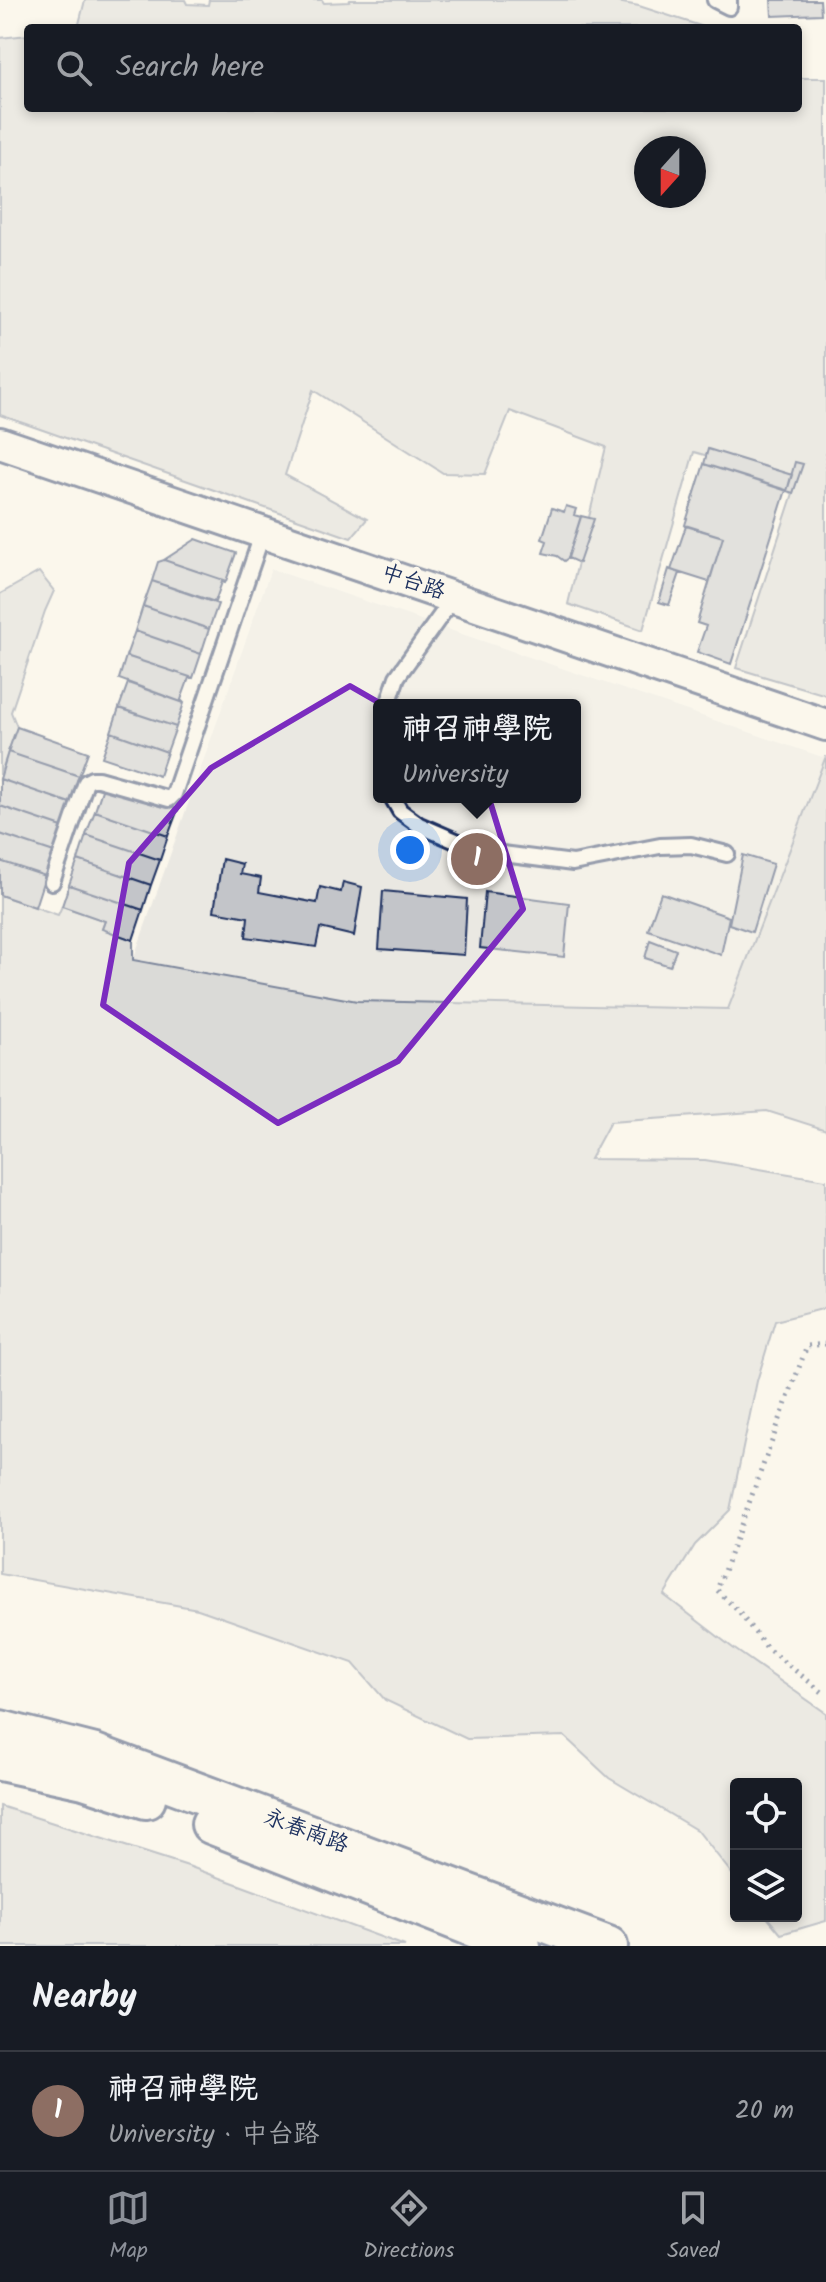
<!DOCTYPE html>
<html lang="en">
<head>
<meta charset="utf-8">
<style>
	body { margin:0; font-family:Kalam,"LXGW WenKai TC",sans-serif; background:#242831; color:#f1f3f6 }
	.controls { position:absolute; right:24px; bottom:24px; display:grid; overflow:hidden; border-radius:8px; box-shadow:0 4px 12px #0003 }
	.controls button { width:72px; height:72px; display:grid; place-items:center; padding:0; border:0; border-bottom:2px solid #363941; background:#171b24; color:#f1f3f6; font:40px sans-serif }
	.compass { position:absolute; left:634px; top:136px; width:72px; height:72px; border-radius:50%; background:#171b24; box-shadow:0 4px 12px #0003; rotate:201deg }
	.you { position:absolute; left:410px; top:850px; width:28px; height:28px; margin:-20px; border:6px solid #fff; border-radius:50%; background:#1a73e8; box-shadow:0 0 0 12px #1a73e833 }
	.badge { display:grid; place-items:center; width:52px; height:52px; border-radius:50%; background:#8c9099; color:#fff; font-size:26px; font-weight:700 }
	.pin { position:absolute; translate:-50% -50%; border:4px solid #fff; box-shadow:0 2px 8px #0006 }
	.popup { position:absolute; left:373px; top:699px; width:208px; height:104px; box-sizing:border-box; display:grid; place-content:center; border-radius:8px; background:#171b24; filter:drop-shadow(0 2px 6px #0005); font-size:26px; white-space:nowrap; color:#9ea1a6 }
	.popup b { font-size:30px; color:#f1f3f6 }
	.popup::after { content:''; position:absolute; left:50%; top:100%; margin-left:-16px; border:16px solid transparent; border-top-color:#171b24 }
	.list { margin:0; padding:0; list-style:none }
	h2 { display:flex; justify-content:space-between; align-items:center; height:104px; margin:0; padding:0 32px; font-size:34px }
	h2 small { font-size:26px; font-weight:400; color:#9ea1a6 }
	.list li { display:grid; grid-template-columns:52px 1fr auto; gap:24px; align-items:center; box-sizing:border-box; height:120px; padding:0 32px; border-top:2px solid #363941 }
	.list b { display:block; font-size:30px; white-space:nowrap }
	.list p { margin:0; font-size:26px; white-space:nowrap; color:#9ea1a6 }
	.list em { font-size:26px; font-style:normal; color:#9ea1a6 }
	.icon { flex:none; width:44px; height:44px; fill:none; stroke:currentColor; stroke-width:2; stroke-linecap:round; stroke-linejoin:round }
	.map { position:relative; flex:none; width:826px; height:1946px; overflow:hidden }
	.search { position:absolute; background:#171b24; box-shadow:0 4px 12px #0003; left:24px; right:24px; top:24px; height:88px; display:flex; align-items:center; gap:20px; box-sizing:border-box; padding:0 28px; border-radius:8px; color:#9ea1a6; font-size:30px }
	.sheet { height:224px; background:#171b24 }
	nav { display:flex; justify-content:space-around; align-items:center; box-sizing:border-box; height:112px; border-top:2px solid #363941; background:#171b24; font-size:22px; color:#9ea1a6 }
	nav a { display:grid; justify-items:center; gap:4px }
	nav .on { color:#8c9099 }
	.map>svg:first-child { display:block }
	.built { fill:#eae8e2; fill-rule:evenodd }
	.green { fill:#dadad7; stroke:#7a849a; stroke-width:2; fill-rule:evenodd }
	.building { fill:#c3c5c9; stroke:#1b2f5e; stroke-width:2 }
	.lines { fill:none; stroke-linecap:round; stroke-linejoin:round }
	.service-casing { stroke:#1b2f5e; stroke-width:20 }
	.minor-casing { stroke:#1b2f5e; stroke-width:36 }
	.tertiary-casing { stroke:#1b2f5e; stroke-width:44 }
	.path { stroke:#1b2f5e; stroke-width:5; stroke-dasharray:2 6; stroke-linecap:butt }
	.service { stroke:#fbf7ec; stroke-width:14 }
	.minor { stroke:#fbf7ec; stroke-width:30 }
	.tertiary { stroke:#fbf7ec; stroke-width:38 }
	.marked { fill:none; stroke:#7b2cbf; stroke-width:6; stroke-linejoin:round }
	.labels { text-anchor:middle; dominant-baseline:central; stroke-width:8; stroke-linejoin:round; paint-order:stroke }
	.street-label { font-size:22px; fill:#1b2f5e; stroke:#fbf7ec }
</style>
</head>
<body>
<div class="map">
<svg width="826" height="1946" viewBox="0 0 826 1946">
	<rect width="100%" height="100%" fill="#fbf7ec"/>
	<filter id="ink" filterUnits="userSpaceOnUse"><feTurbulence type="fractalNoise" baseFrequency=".0125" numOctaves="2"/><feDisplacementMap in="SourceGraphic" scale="16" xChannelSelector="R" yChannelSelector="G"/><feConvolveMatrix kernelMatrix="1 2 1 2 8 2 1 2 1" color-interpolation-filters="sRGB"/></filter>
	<g filter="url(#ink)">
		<path class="built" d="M271,569L825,758L728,1009L357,1001L133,960ZM379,705H575V797H379Z"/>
		<path class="green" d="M85,0H185L187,4L208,5L209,0H322L324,3L349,2L350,0H606L639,6L707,28H78Z
			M28,35V108H798V78H826V695L736,668L797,481L694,452L643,630L568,604L606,447L510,411L485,474L443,473L313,390L285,475L367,519L351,538L0,415V38ZM646,148H694V196H646Z
			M39,572L54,591L45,611L11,712L17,727L0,775V594Z
			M826,756V1130L767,1111L610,1122L590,1159L705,1160L826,1180V1308L775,1321L757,1381L730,1510L695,1545L664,1595L733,1648L826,1713V1921L781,1934L766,1916H796V1784H736V1879L698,1831L609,1778L564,1736L467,1739L385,1700L353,1663L198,1609L0,1574V895L58,915L62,906L105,921L102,929L133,940V960L357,1001L728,1009Z
			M0,1806L188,1866L405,1946H0Z"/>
		<path class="building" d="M771,0H820L821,14L772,16Z
			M708,449L792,475L787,491L704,464Z
			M795,462L803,464L793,493L787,491Z
			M704,464L786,490L731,664L697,652L706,626L697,623L723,537L685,525Z
			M566,506L576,509L574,515L581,517L568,558L564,561L557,556L543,553L547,541L542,539L552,508L564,512Z
			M581,516L594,519L579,563L568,558Z
			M686,526L723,537L709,582L671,570Z
			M196,539L236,553L226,581L164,560Z
			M164,560L226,581L225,583L222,582L215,602L152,581L158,562Z
			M669,569L680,573L669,605L659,602Z
			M152,581L218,604L209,629L143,606Z
			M143,606L209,629L201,654L135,631Z
			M135,631L201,654L193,678L126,656Z
			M126,656L193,678H189L181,700L184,703L119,679Z
			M128,683L184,703L176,727L119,708Z
			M119,708L176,727L167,752L111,732Z
			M17,727L88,752L79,776L8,752Z
			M111,732L167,752L159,776L102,757Z
			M8,752L79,776L70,803L0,779Z
			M0,779L70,803L62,827L0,806Z
			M104,784L178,809L168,836L95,811Z
			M0,806L62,827L54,852L0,834Z
			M95,811L168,836L160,860L86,835Z
			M0,834L54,852L45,876L0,861Z
			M86,835L160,860L151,885L78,860Z
			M743,855L773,864L752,932L729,924Z
			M222,859L242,864L240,874L261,878L259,892L317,903L320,887L341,892L343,882L362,887L354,936L320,928L316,947L246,937L248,917L214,911Z
			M78,860L151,885L143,910L69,885Z
			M0,861L45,876L35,907L0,895Z
			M69,885L143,910L133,940L102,929L105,921L62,906Z
			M383,891L467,899L464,955L379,949Z
			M485,892L569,903L564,957L480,948Z
			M661,893L729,917L721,955L648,930Z
			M650,940L676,950L670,966L645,958Z"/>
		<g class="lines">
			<g class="service-casing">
				<path id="service" d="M715,0L729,7V0
					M388,705L397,677L454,597
					M392,797L400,811L419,825L479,851L573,863L660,846L691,845L727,854
					M52,882L86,782L92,779H98L169,799L174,794L263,532"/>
			</g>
			<g class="minor-casing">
				<path id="minor" d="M0,443L826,725"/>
			</g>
			<g class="tertiary-casing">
				<path id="tertiary" d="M0,1730L95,1754L608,1946
					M0,1761L84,1779L146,1799
					M211,1824L521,1946"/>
			</g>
			<path class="path" d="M826,1344L807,1346L717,1590L737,1610L768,1649L826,1695"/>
			<use href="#service" class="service"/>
			<use href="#minor" class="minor"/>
			<use href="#tertiary" class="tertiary"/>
		</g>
	</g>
	<path d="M0 0H826V1946H0ZM350,686L477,759L523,909L398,1061L278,1123L103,1005L129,863L211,768Z" fill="#fbf7ec" fill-opacity=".55" fill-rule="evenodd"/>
	<path class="marked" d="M350,686L477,759L523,909L398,1061L278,1123L103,1005L129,863L211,768Z"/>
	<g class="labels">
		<g class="street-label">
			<text transform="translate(413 583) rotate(19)">中台路</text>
			<text transform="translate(306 1832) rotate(20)">永春南路</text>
		</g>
	</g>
</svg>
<div class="controls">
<button><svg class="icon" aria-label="locate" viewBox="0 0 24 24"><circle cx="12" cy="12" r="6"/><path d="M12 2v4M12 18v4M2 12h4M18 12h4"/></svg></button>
<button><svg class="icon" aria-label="layers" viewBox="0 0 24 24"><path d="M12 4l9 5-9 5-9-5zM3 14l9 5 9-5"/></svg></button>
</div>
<svg class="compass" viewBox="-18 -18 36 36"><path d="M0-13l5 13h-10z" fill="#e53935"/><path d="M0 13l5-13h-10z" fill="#9ea1a6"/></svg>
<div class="you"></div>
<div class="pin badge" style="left:477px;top:859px;background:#8d6e63">1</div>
<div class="popup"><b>神召神學院</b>University</div>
<div class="search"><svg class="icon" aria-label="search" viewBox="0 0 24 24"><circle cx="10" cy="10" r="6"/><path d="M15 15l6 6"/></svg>Search here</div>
</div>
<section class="sheet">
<h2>Nearby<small></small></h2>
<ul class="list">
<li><span class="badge" style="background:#8d6e63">1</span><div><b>神召神學院</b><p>University · 中台路</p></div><em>20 m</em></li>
</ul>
</section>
<nav>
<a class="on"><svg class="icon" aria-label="map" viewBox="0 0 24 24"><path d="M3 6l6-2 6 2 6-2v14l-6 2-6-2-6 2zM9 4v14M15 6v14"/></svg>Map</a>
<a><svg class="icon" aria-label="directions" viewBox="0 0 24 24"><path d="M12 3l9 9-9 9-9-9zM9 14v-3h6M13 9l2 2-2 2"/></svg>Directions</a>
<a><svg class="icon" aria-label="saved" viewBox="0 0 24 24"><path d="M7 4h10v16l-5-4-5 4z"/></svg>Saved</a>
</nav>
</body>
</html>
